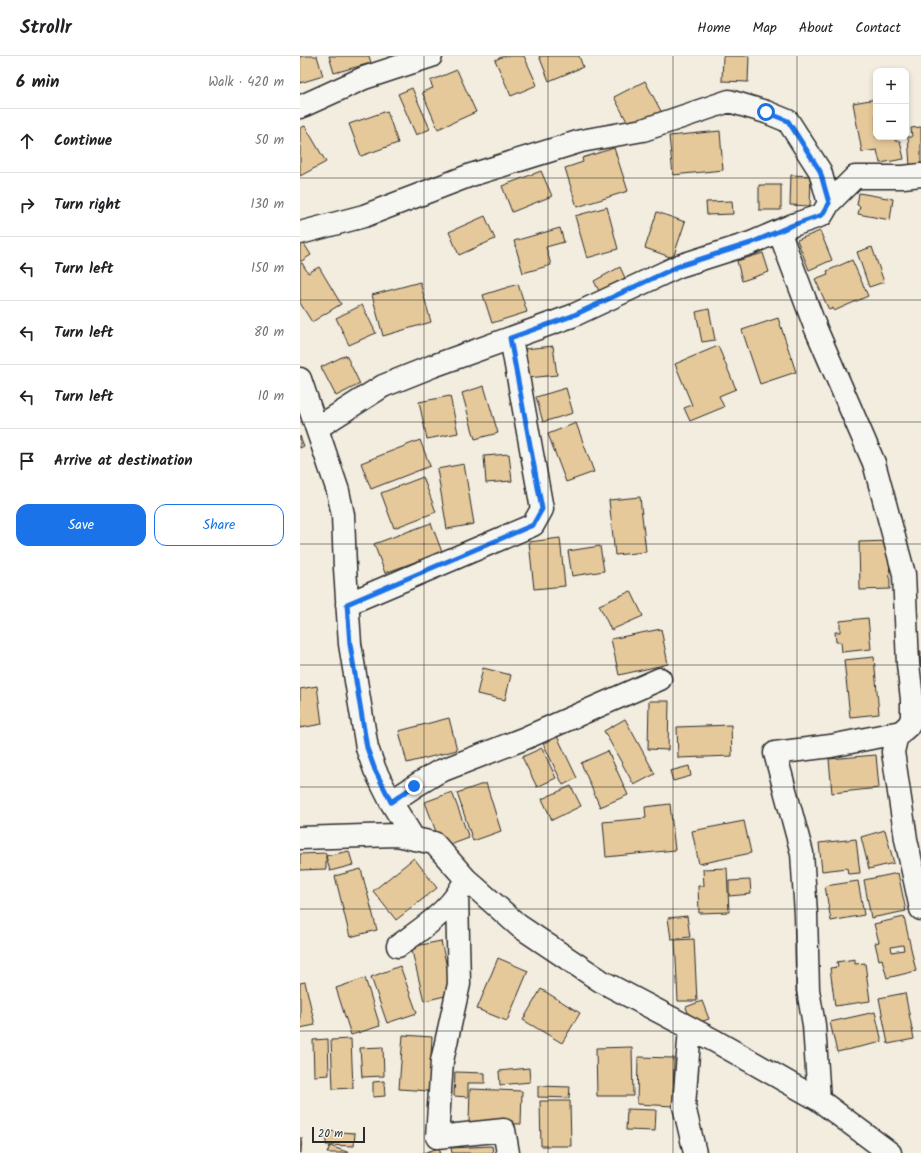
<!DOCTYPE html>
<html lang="en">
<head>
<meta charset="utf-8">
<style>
	body { margin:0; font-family:Kalam,sans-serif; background:#f6f6f6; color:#202124 }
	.controls { position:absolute; right:12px; top:12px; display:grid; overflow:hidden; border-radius:8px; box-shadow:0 2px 6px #0003 }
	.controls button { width:36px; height:36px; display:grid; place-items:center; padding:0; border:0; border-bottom:1px solid #e0e0e0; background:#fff; color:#202124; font:20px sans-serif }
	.scale { position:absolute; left:12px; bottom:10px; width:53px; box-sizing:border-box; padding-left:4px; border:2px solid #2b2b2b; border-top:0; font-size:11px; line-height:14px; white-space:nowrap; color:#2b2b2b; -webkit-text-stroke:3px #f6f6f2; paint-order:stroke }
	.stop { position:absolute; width:12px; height:12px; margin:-9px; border:3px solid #1a73e8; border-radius:50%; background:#fff }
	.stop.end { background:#1a73e8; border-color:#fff; box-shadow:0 1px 4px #0008 }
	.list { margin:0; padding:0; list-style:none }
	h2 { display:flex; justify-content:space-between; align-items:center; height:52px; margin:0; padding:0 16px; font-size:17px }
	h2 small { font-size:13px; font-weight:400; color:#757577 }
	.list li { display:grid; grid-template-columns:26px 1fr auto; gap:12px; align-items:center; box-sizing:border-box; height:64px; padding:0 16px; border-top:1px solid #e0e0e0 }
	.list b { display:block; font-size:15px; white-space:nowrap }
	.list em { font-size:13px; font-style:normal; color:#757577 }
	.actions { display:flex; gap:8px; padding:12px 16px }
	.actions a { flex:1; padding:9px 0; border:1px solid #1a73e8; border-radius:12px; text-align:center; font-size:14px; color:#1a73e8 }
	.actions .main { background:#1a73e8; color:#fff }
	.icon { flex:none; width:22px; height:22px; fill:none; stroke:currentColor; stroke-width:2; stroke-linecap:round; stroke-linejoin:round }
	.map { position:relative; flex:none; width:621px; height:1097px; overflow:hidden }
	header { display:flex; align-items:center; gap:24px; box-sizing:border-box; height:56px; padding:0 20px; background:#fff; border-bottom:1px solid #e0e0e0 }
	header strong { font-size:19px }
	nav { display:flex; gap:22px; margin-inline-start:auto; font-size:14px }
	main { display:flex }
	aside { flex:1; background:#fff }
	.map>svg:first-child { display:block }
	.building { fill:#e6c99a; stroke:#2b2b2b; fill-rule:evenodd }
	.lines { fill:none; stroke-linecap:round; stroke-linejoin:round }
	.minor-casing { stroke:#2b2b2b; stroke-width:25 }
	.minor { stroke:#f6f6f2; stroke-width:22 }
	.route { stroke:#1a73e8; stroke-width:5 }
	.grid { fill:none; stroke:#2b2b2b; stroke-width:1; stroke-opacity:0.55 }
</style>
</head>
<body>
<header>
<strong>Strollr</strong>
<nav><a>Home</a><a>Map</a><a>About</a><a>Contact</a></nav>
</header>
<main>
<aside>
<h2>6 min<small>Walk · 420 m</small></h2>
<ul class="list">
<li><svg class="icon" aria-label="ahead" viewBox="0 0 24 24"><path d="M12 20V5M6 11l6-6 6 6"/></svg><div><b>Continue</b></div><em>50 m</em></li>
<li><svg class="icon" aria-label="right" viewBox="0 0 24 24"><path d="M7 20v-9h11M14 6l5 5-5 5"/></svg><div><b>Turn right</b></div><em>130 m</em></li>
<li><svg class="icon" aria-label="left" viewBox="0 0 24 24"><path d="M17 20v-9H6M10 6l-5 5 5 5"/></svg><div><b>Turn left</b></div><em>150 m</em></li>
<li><svg class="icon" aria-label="left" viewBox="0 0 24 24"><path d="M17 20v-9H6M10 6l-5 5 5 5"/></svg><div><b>Turn left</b></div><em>80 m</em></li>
<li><svg class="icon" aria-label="left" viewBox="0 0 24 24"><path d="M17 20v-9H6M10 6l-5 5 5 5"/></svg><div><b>Turn left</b></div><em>10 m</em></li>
<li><svg class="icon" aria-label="arrive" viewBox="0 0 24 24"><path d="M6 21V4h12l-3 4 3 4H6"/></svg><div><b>Arrive at destination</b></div></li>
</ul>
<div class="actions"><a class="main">Save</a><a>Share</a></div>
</aside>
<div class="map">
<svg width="621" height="1097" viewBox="0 0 621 1097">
	<rect width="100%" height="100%" fill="#f3ede0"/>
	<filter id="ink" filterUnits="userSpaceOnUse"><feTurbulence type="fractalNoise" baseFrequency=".025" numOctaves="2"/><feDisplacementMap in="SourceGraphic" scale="8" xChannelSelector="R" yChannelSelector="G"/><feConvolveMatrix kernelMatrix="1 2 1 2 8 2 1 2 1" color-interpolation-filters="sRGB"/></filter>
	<g filter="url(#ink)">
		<path class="building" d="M0,0H17L23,20L0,27Z
			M29,0H69L71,7L34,17Z
			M204,0H224L237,29L211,40L195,4Z
			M239,0H279L283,11L249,25Z
			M423,0H449L448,26L422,25Z
			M157,14L176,56L138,73L122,36L133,32L130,25Z
			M345,25L362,57L331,73L314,41Z
			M112,32L130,73L116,79L98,38Z
			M576,43V81H595V85H600L604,103L580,107L577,94L562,96L553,47Z
			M87,55L98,87L61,100L49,68Z
			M5,70L26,106L0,120V72Z
			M621,71V109L610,110L608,81H612L611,72Z
			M420,75L423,114L373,119L369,80Z
			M314,92L328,135L277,151L265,112L283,106L282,102Z
			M241,115L252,140L212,156L202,130Z
			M491,119L511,120L510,150L490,149Z
			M459,129H481V154H459Z
			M559,137L593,143L590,164L558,158L560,150L557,149Z
			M432,145L433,158L407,159L406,146Z
			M307,151L318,193L287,202L275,160Z
			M357,156L385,166L373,202L345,192Z
			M185,160L195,183L159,199L149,176Z
			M260,172L264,186L246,191L251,209L223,217L214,185Z
			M520,175L532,204L509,214L497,184Z
			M1,183L11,199L0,206V184Z
			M572,191L584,226L569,231L557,196Z
			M463,197L469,216L442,225L437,205Z
			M552,204L568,240L534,255L533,252L529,254L515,223L528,218L527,215Z
			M2,207L8,217L19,211L41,248L12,266L0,247V208Z
			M320,211L325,222L299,235L294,225Z
			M120,226L131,266L83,280L72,239Z
			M218,228L227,256L192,267L183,239Z
			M62,249L76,277L49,289L36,262Z
			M409,253L415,284L402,286L396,256Z
			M478,262L496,316L460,328L442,274Z
			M253,290L257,319L228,322L225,293Z
			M418,290L436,333L419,340L424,351L390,365L384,352L392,349L375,308Z
			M46,299L60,328L36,340L21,311Z
			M184,330L198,377L175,383L162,337Z
			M266,332L273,357L243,366L236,341Z
			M150,340L158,377L127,383L119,346Z
			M276,367L294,416L266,426L248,378Z
			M0,380L4,390L0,392Z
			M120,384L130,410L71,433L61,407Z
			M209,398L212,425L186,427L184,400Z
			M164,408L174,468L147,473L137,413Z
			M123,421L136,456L94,472L81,437Z
			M340,441L346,496L315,499L309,444Z
			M131,467L142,496L85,517L74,488Z
			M260,482L265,530L234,533L229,486Z
			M589,485L590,533L560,534L559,486Z
			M300,490L304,515L272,520L268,495Z
			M331,535L343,560L311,574L299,549Z
			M568,562L571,593L542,596L541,586H536L535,576H540V565Z
			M361,573L368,608L319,619L311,583Z
			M620,595H621V612H620Z
			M574,601L579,658L550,661L544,604Z
			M183,612L211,619L205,644L177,638Z
			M17,630L22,668L0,672V633Z
			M349,645H369L368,694L348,693Z
			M149,662L157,694L107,707L99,675Z
			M325,663L355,718L334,729L304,675Z
			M431,669L432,700L378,702L377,671Z
			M256,678L277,722L263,729L242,685Z
			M242,692L256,722L237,731L222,701Z
			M308,695L328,739L300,751L281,707Z
			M576,699L579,732L532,737L529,703Z
			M389,710L391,720L373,725L370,715Z
			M186,727L201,775L173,785L157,737Z
			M271,730L281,750L252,764L242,743Z
			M152,736L169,782L142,792L125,746Z
			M370,748L375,794L306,801L303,766L346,762L345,751Z
			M444,765L451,797L399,808L392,775Z
			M585,774L594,807L569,813L561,781Z
			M556,783L560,817L548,818L547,812L522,815L519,787Z
			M49,795L53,809L30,815L26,800Z
			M26,797V813L0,814V798Z
			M114,802L137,832L96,864L73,835Z
			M427,812L429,856L399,857L398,830H404L403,813Z
			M61,813L77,874L50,881L35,820Z
			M598,817L606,855L571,862L564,824Z
			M450,824L451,838L429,840V825Z
			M558,825L564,859L531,865L525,830Z
			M387,860L390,881L371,883L368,862Z
			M604,861L616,915L587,922L582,903L579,904L575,887L579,886L574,868ZM603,889L604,894L592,896L591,891Z
			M394,883L397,945H378L375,884Z
			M141,885L153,938L124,945L111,891Z
			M198,902L228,915L207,965L177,953Z
			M555,903V908L565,907L570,945L535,950L530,912L538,911L537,906Z
			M100,910L117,957L87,967L71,921Z
			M65,922L80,970L51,979L36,932Z
			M5,926L15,969L0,972V927Z
			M241,933L280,957L262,987L223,964Z
			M605,937L614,983L588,988L579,942Z
			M402,945L409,963L392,969L386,951Z
			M575,956L582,986L537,996L530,966Z
			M103,979L132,981L129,1035L99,1033Z
			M28,983L29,1019L14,1020L13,984Z
			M51,983L53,1032L33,1033L31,984Z
			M83,991L84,1020L62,1021L60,992Z
			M332,991L333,1040H297L296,992Z
			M338,1001L374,1002L373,1050L337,1048Z
			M229,1012L230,1026L200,1029L199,1015Z
			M155,1016L185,1017V1027H168V1041L154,1040Z
			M84,1025L85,1040L73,1041V1026Z
			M238,1030L270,1031L269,1042L238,1041Z
			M170,1033L222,1035L221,1068L169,1066Z
			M240,1045H270L271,1090H241Z
			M327,1053L356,1054L355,1075L326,1074Z
			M26,1075L55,1077L54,1090L26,1089Z
			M0,1082H2L1,1097H0Z
			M30,1090L50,1097H27Z
			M192,1090L193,1097H152L151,1092Z
			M139,1092L141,1097H123Z"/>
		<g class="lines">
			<g class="minor-casing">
				<path id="minor" d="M0,51L64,22L131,0
					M479,175L516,273L574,407L604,518L608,608L612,643V662L609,669L601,676L596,683L593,696L606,783L621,853
					M0,177L64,160L171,119L281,85L343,74L429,45L466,56L488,65L520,115L529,147
					M0,323L38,435L43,459L45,512L50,588L67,692L75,714L91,746L114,783
					M17,372L83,330L133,310L272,260L379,210L451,187L493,169L522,159L529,147L555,121H603L621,119
					M47,548L233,469L242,453L211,282
					M91,746L115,730L138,716L223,683L360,623
					M0,782L96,779L134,787L166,823L219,870L301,925L415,985L519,1044L590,1097
					M157,840L159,928L142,1005L137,1081L204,1074L208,1097
					M98,890C119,875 150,854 161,832
					M390,972L384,1050L395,1097
					M519,1044L514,969L508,934L506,858L502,797L475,697L531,690L601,676"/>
			</g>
			<use href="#minor" class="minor"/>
		</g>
	</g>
	<g class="lines" filter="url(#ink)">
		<path class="route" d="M114,730L91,746L75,714L67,692L50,588L47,548L233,469L242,453L210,282L272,260L379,210L451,187L493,169L522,159L529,147L520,115L488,65L466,56"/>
	</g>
	<path class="grid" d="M124,0V1097M248,0V1097M373,0V1097M497,0V1097M0,122H621M0,244H621M0,366H621M0,488H621M0,609H621M0,731H621M0,853H621M0,975H621"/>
</svg>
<div class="controls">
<button>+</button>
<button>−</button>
</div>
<div class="scale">20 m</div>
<div class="stop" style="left:466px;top:56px"></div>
<div class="stop end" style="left:114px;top:730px"></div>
</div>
</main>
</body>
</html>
